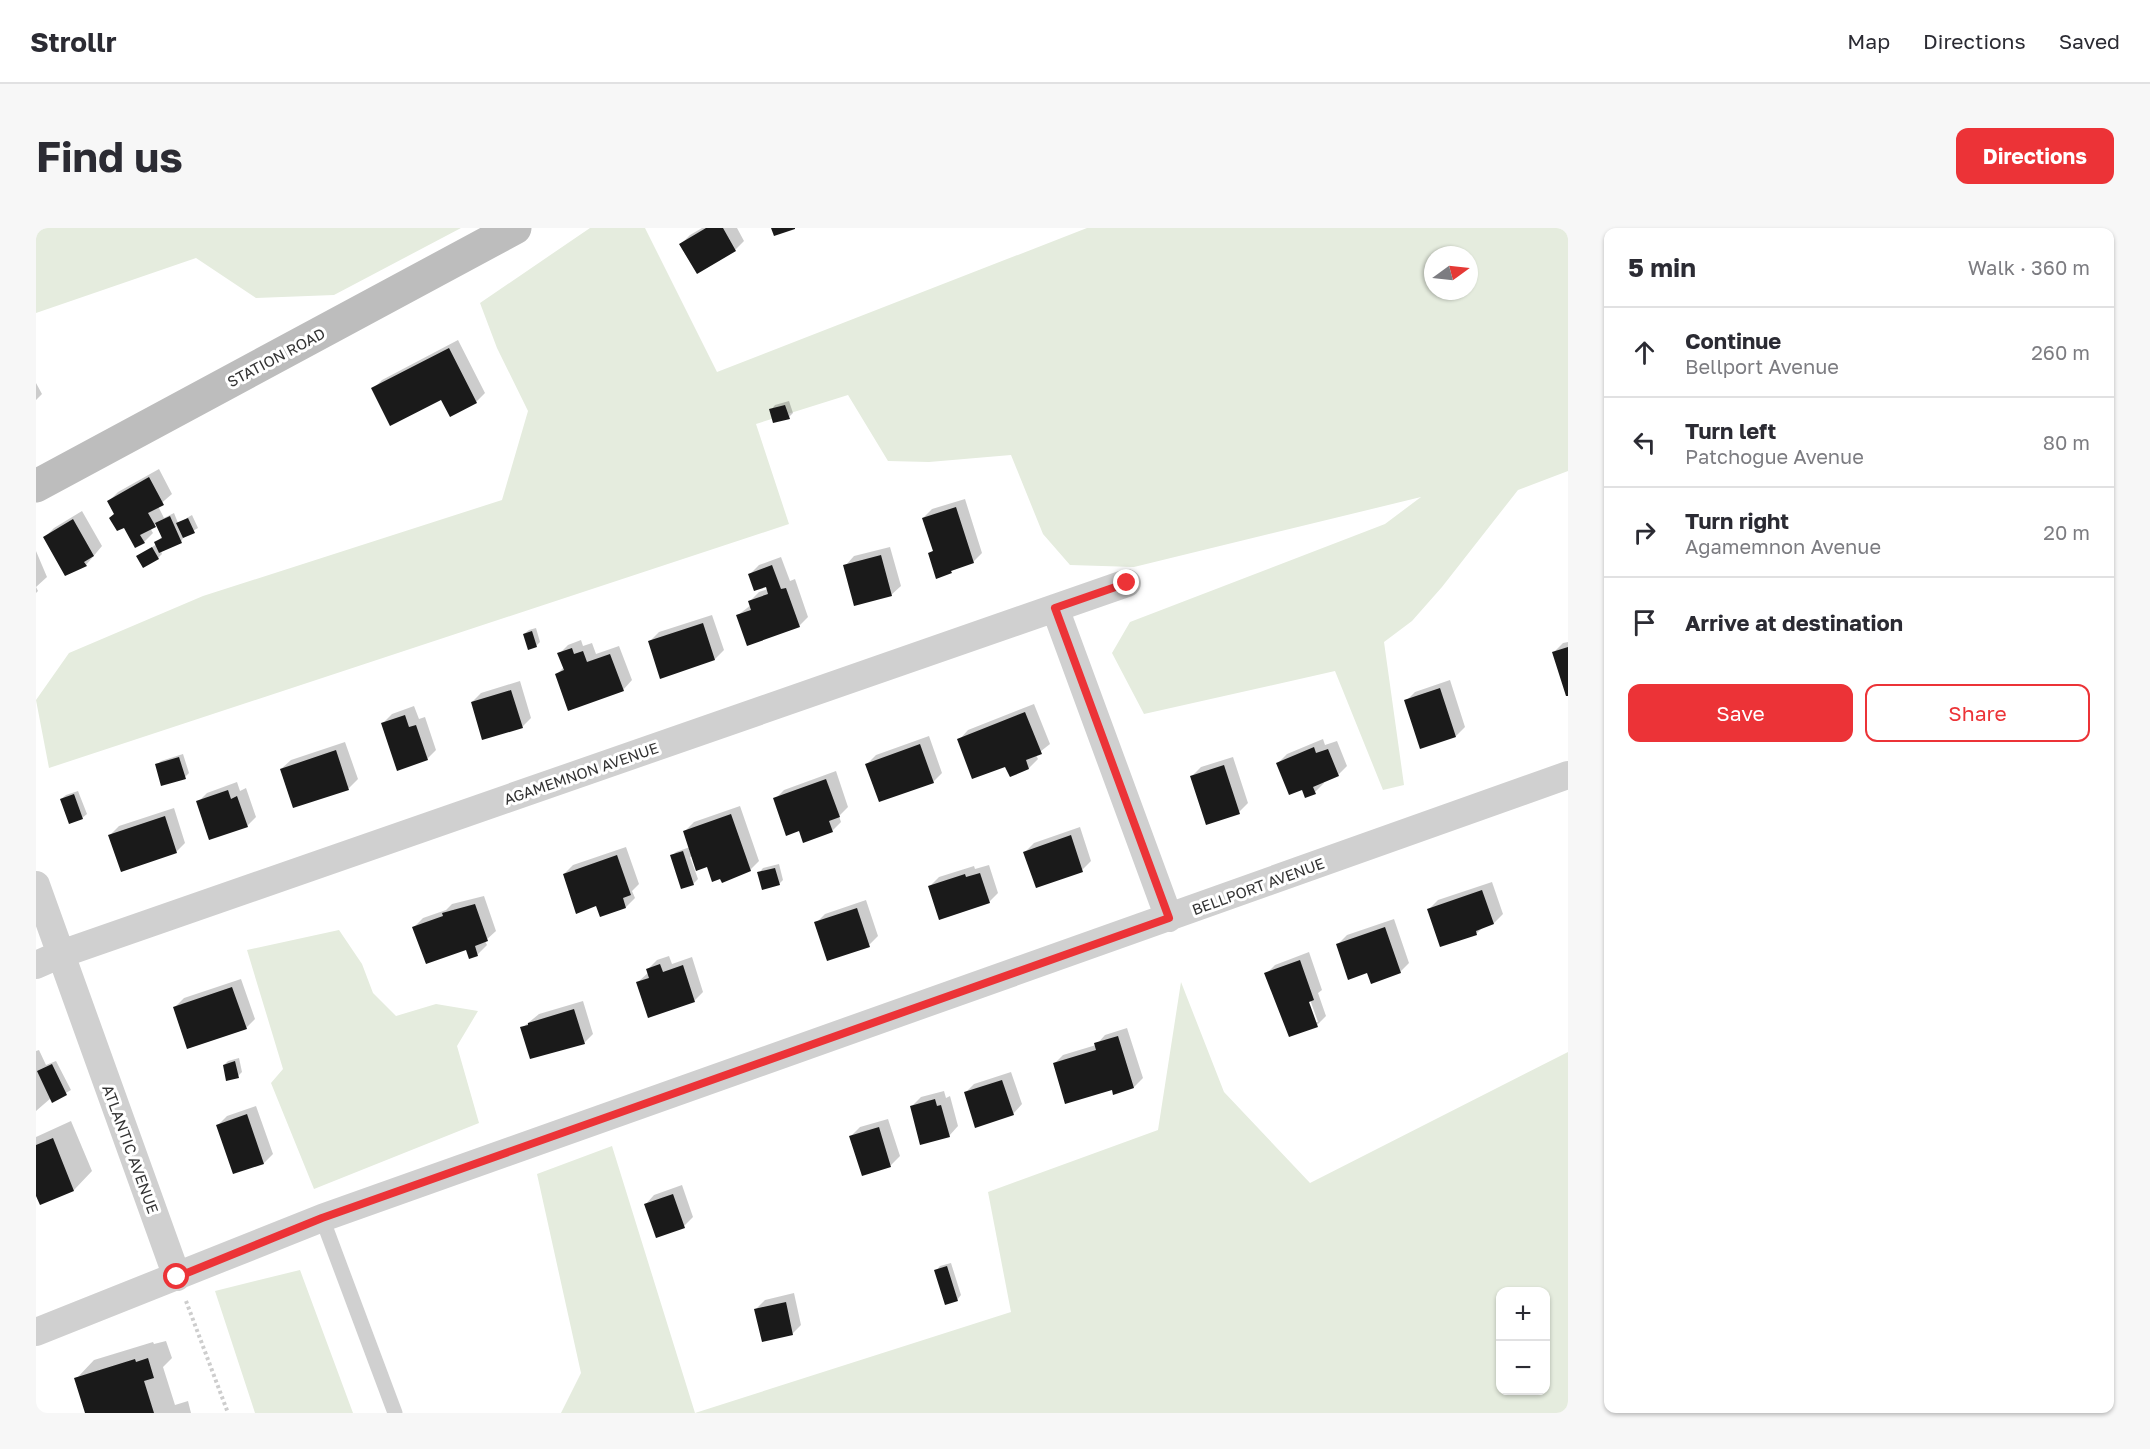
<!DOCTYPE html>
<html lang="en">
<head>
<meta charset="utf-8">
<style>
	body { margin:0; font-family:"Golos Text",sans-serif; background:#f7f7f7; color:#2b2b33 }
	.controls { position:absolute; right:18px; bottom:18px; display:grid; overflow:hidden; border-radius:12px; box-shadow:0 2px 4px #0004 }
	.controls button { width:54px; height:54px; display:grid; place-items:center; padding:0; border:0; border-bottom:2px solid #e1e1e2; background:#fff; color:#2b2b33; font:30px sans-serif }
	.compass { position:absolute; left:1388px; top:18px; width:54px; height:54px; border-radius:50%; background:#fff; box-shadow:0 2px 4px #0004; rotate:75deg }
	.stop { position:absolute; width:18px; height:18px; margin:-14px; border:4px solid #ec3337; border-radius:50%; background:#fff }
	.stop.end { background:#ec3337; border-color:#fff; box-shadow:0 2px 6px #0008 }
	.list { margin:0; padding:0; list-style:none }
	h2 { display:flex; justify-content:space-between; align-items:center; height:78px; margin:0; padding:0 24px; font-size:26px }
	h2 small { font-size:20px; font-weight:400; color:#7c7c81 }
	.list li { display:grid; grid-template-columns:39px 1fr auto; gap:18px; align-items:center; box-sizing:border-box; height:90px; padding:0 24px; border-top:2px solid #e1e1e2 }
	.list b { display:block; font-size:22px; white-space:nowrap }
	.list p { margin:0; font-size:20px; white-space:nowrap; color:#7c7c81 }
	.list em { font-size:20px; font-style:normal; color:#7c7c81 }
	.actions { display:flex; gap:12px; padding:18px 24px }
	.actions a { flex:1; padding:14px 0; border:2px solid #ec3337; border-radius:12px; text-align:center; font-size:21px; color:#ec3337 }
	.actions .main { background:#ec3337; color:#fff }
	.icon { flex:none; width:33px; height:33px; fill:none; stroke:currentColor; stroke-width:2; stroke-linecap:round; stroke-linejoin:round }
	.map { position:relative; flex:none; width:1532px; height:1185px; overflow:hidden; border-radius:12px }
	header { display:flex; align-items:center; gap:36px; box-sizing:border-box; height:84px; padding:0 30px; background:#fff; border-bottom:2px solid #e1e1e2 }
	header strong { font-size:28px }
	nav { display:flex; gap:33px; margin-inline-start:auto; font-size:21px }
	.intro { display:flex; align-items:center; justify-content:space-between; box-sizing:border-box; height:144px; padding:0 36px }
	h1 { margin:0; font-size:42px }
	.button { padding:15px 27px; border-radius:12px; background:#ec3337; color:#fff; font-size:21px; font-weight:700 }
	main { display:flex; gap:36px; padding:0 36px }
	aside { flex:1; background:#fff; border-radius:12px; box-shadow:0 2px 4px #0004 }
	.map>svg:first-child { display:block }
	.green { fill:#e5ecde; fill-rule:evenodd }
	.shadow { fill:#0003; fill-rule:evenodd }
	.building { fill:#1a1a1a }
	.lines { fill:none; stroke-linecap:round; stroke-linejoin:round }
	.path { stroke:#cdcdcd; stroke-width:4; stroke-dasharray:3 3; stroke-linecap:butt }
	.service { stroke:#d0d0d0; stroke-width:15 }
	.minor { stroke:#d0d0d0; stroke-width:28 }
	.secondary { stroke:#bdbdbd; stroke-width:33 }
	.route { stroke:#ec3337; stroke-width:8 }
	.labels { text-anchor:middle; dominant-baseline:central; stroke-width:6; stroke-linejoin:round; paint-order:stroke }
	.street-label { font-size:15px; fill:#333; stroke:#fff }
</style>
</head>
<body>
<header>
<strong>Strollr</strong>
<nav><a>Map</a><a>Directions</a><a>Saved</a></nav>
</header>
<div class="intro"><h1>Find us</h1><a class="button">Directions</a></div>
<main>
<div class="map">
<svg width="1532" height="1185" viewBox="0 0 1532 1185">
	<rect width="100%" height="100%" fill="#fff"/>
	<path class="green" d="M0,0H425L298,67L220,70L160,30L0,85Z
		M554,0H609L681,144L1051,0H1532V243L1482,262L1406,359L1376,393L1348,414L1368,557L1347,562L1299,443L1108,486L1076,425L1094,394L1349,296L1385,269L1098,339L1034,337L1007,306L975,227L893,234L852,233L812,167L720,196L753,296L13,540L0,472L33,425L167,368L466,272L492,183L461,120L444,75ZM1397,27H1433V63H1397Z
		M303,702L326,736L337,765L360,788L400,776L442,783L421,818L443,895L278,961L235,855L247,841L211,722Z
		M1145,754L1188,864L1274,955L1532,824V1185H525L545,1145L501,946L576,918L659,1185L975,1084L952,964L1122,902ZM1464,1064H1510V1162H1464Z
		M264,1042L317,1185H219L179,1063Z"/>
	<path class="shadow" d="M666,0H701L708,13L699,22L661,44L645,16L654,7Z
		M422,112L449,165L440,174L337,161L346,152Z
		M0,155L6,166L0,172Z
		M753,173L757,185L753,189L735,182L739,177Z
		M123,241L136,266L122,278L128,290L138,285L142,295L156,287L162,300L148,308L145,314L125,323L126,326L122,330L102,328L121,316L120,314L127,308L121,295L114,300L117,305L108,314L80,285L73,273L82,264Z
		M929,271L946,325L937,334L901,349L894,325L898,322L887,290L896,281Z
		M46,283L66,318L50,337L9,309L18,300Z
		M854,319L865,358L855,367L809,338L818,328Z
		M0,323L11,349L0,359L2,363L0,365Z
		M745,329L754,353L759,351L772,389L763,398L702,387L715,377L714,373L723,364L732,361L731,357L714,346L723,337Z
		M676,387L688,422L679,431L625,449L614,413L623,404Z
		M500,400L504,414L500,418L488,406L493,402Z
		M545,412L547,418L556,415L560,426L583,418L596,452L587,462L521,446L528,439L523,426L532,417Z
		M1532,414V466L1518,424L1527,415Z
		M1414,452L1429,499L1420,508L1370,473L1379,464Z
		M484,453L495,490L486,499L436,474L445,465Z
		M998,476L1014,516L1000,527L1002,531L993,540L970,537L923,512L932,502Z
		M378,478L383,491L389,489L400,522L391,531L347,495L356,486Z
		M893,508L906,545L897,554L831,536L840,527Z
		M1287,511L1289,517L1301,513L1311,538L1302,547L1287,553L1288,555L1279,564L1267,560L1242,535L1251,526Z
		M309,514L322,551L313,560L258,578L245,541L255,532Z
		M147,526L153,545L149,549L121,537L125,533Z
		M1197,529L1212,575L1203,584L1156,548L1165,539Z
		M800,543L812,579L803,588L805,594L796,603L764,602L739,571L748,562Z
		M201,554L204,563L210,560L220,589L211,598L162,574L171,565Z
		M42,563L51,586L46,590L25,571L30,567Z
		M704,578L723,633L714,642L672,637L657,628L654,629L662,651L657,656L636,628L640,624L654,619L649,603L658,594Z
		M138,580L149,615L140,624L74,607L83,598Z
		M1044,599L1055,633L1046,642L989,624L998,615Z
		M590,619L603,656L596,663L599,670L590,679L561,677L528,646L537,637Z
		M743,636L747,652L743,656L723,645L727,640Z
		M953,637L962,665L953,674L894,658L903,649L938,638L939,641Z
		M1456,654L1467,686L1458,695L1447,699L1441,705L1393,681L1402,672Z
		M448,668L460,703L449,713L451,717L442,726L434,729L431,720L378,699L387,690L410,682L416,676Z
		M830,672L842,708L833,717L780,695L789,686Z
		M1358,691L1373,735L1364,744L1302,716L1311,707Z
		M1273,724L1286,762L1282,765L1290,788L1281,797L1230,746L1239,737ZM1272,766L1282,794H1279L1269,767Z
		M633,728L636,736L656,729L667,764L658,773L602,754L613,744L612,741L621,732Z
		M205,751L219,791L210,800L139,779L148,770Z
		M547,773L557,806L548,815L486,800L503,786Z
		M1091,800L1107,850L1098,859L1077,860L1018,836L1027,827L1060,817L1069,807Z
		M3,822L10,837L20,833L35,862L16,873L15,870L0,883V823Z
		M203,830L206,844L202,848L188,837L192,833Z
		M975,844L986,876L977,886L929,865L938,856Z
		M908,863L910,870L914,868L922,898L913,908L876,878L885,869Z
		M220,878L237,926L228,935L198,945L182,897L191,888Z
		M852,891L864,928L855,937L827,946L815,908L824,899Z
		M35,893L56,943L38,962L5,975L0,964V909Z
		M646,957L657,989L648,998L609,977L618,967Z
		M915,1035L925,1067L921,1072L900,1043L904,1038Z
		M758,1065L765,1097L756,1106L720,1081L729,1072Z
		M130,1113L136,1130L127,1139L139,1177L152,1173L155,1185H51L40,1151L58,1132L117,1114L118,1116Z"/>
	<path class="building" d="M670,0H687L700,23L661,46L643,16Z
		M735,0H759V1L738,8Z
		M413,120L441,175L414,189L405,172L354,198L335,160Z
		M749,177L754,191L737,195L733,181Z
		M113,249L128,277L112,285L120,299L104,307L109,315L99,320L88,300L81,303L73,290L78,286L71,273Z
		M920,279L938,335L915,343L916,345L900,351L892,325L897,323L886,290Z
		M134,288L146,315L123,325L118,314L126,310L119,295Z
		M152,290L159,305L147,310L140,295Z
		M37,291L58,328L48,334L51,338L29,348L7,309Z
		M116,319L123,331L107,340L100,328Z
		M845,327L856,368L818,378L807,337Z
		M736,337L745,361L750,360L764,399L711,418L700,387L715,382L712,373L732,366L730,359L718,363L712,346Z
		M667,395L679,432L624,451L612,413Z
		M496,403L501,419L492,422L487,406Z
		M1532,419V468H1530L1516,424Z
		M536,420L538,426L547,423L551,434L574,426L588,463L532,483L519,446L528,442L521,425Z
		M1404,460L1420,509L1384,521L1368,472Z
		M475,462L487,500L446,512L435,474Z
		M989,484L1006,526L990,532L993,541L974,549L969,539L936,551L921,511Z
		M369,487L373,499L380,497L392,532L361,543L345,495Z
		M884,516L898,555L843,574L829,536Z
		M1278,519L1280,525L1292,521L1303,548L1277,559L1280,566L1269,570L1266,562L1253,567L1240,535Z
		M300,522L313,562L257,580L244,541Z
		M143,529L150,551L125,558L119,536Z
		M1188,537L1204,586L1170,597L1154,548Z
		M790,551L804,589L793,593L797,604L767,615L763,603L750,608L737,570Z
		M192,562L195,571L201,568L212,599L173,612L160,573Z
		M38,566L47,591L33,596L24,571Z
		M695,586L715,643L686,655L684,651L676,654L671,639L660,643L647,603Z
		M129,588L141,625L85,644L72,607Z
		M1035,607L1047,644L1000,660L987,624Z
		M647,623L658,657L645,661L634,627Z
		M581,627L595,667L587,670L590,680L564,689L560,678L540,686L527,646Z
		M739,640L744,657L726,662L721,644Z
		M944,645L954,675L903,692L892,658L929,646L930,649Z
		M1446,662L1458,696L1440,703L1441,707L1404,719L1391,681Z
		M439,676L452,713L439,718L442,728L433,731L430,722L390,736L376,699L407,688L406,685Z
		M821,680L834,719L791,733L778,694Z
		M1349,699L1365,745L1335,756L1331,745L1312,752L1300,716Z
		M1264,732L1278,772L1273,774L1282,799L1253,809L1228,745Z
		M624,736L627,744L647,737L659,774L612,790L600,754L613,750L610,741Z
		M196,759L211,801L151,821L137,779Z
		M538,781L549,816L494,831L484,799L492,797V795Z
		M1082,808L1098,860L1077,867L1076,862L1029,876L1017,835L1060,822L1058,815Z
		M199,833L203,850L190,853L187,837Z
		M16,836L31,867L16,875L1,843Z
		M966,852L978,887L939,900L928,864Z
		M899,871L901,878L905,877L914,909L884,917L874,878Z
		M211,886L228,936L197,946L180,897Z
		M843,899L855,939L826,948L813,908Z
		M17,910L38,963L4,977L0,968V917Z
		M637,966L649,1000L620,1010L608,976Z
		M911,1038L922,1073L909,1077L898,1042Z
		M750,1074L757,1107L726,1114L718,1081Z
		M112,1130L118,1150L108,1153L118,1185H49L38,1150L99,1131L100,1134Z"/>
	<g class="lines">
		<path class="path" d="M150,1073L192,1185"/>
		<path class="service" d="M286,990L359,1185"/>
		<path class="minor" d="M1019,380L1133,690
			M0,657L141,1049
			M0,737L25,726L1091,355
			M0,1104L286,990L1532,547"/>
		<path class="secondary" d="M0,258L479,0"/>
	</g>
	<g class="lines">
		<path class="route" d="M141,1049L286,990L1133,690L1019,380L1091,355"/>
	</g>
	<g class="labels">
		<g class="street-label">
			<text transform="translate(240 129) rotate(-28)">STATION ROAD</text>
			<text transform="translate(545 545) rotate(-19)">AGAMEMNON AVENUE</text>
			<text transform="translate(1222 658) rotate(-20)">BELLPORT AVENUE</text>
			<text transform="translate(95 921) rotate(70)">ATLANTIC AVENUE</text>
		</g>
	</g>
</svg>
<div class="controls">
<button>+</button>
<button>−</button>
</div>
<svg class="compass" viewBox="-18 -18 36 36"><path d="M0-13l5 13h-10z" fill="#e53935"/><path d="M0 13l5-13h-10z" fill="#7c7c81"/></svg>
<div class="stop" style="left:141px;top:1049px"></div>
<div class="stop end" style="left:1091px;top:355px"></div>
</div>
<aside>
<h2>5 min<small>Walk · 360 m</small></h2>
<ul class="list">
<li><svg class="icon" aria-label="ahead" viewBox="0 0 24 24"><path d="M12 20V5M6 11l6-6 6 6"/></svg><div><b>Continue</b><p>Bellport Avenue</p></div><em>260 m</em></li>
<li><svg class="icon" aria-label="left" viewBox="0 0 24 24"><path d="M17 20v-9H6M10 6l-5 5 5 5"/></svg><div><b>Turn left</b><p>Patchogue Avenue</p></div><em>80 m</em></li>
<li><svg class="icon" aria-label="right" viewBox="0 0 24 24"><path d="M7 20v-9h11M14 6l5 5-5 5"/></svg><div><b>Turn right</b><p>Agamemnon Avenue</p></div><em>20 m</em></li>
<li><svg class="icon" aria-label="arrive" viewBox="0 0 24 24"><path d="M6 21V4h12l-3 4 3 4H6"/></svg><div><b>Arrive at destination</b></div></li>
</ul>
<div class="actions"><a class="main">Save</a><a>Share</a></div>
</aside>
</main>
</body>
</html>
